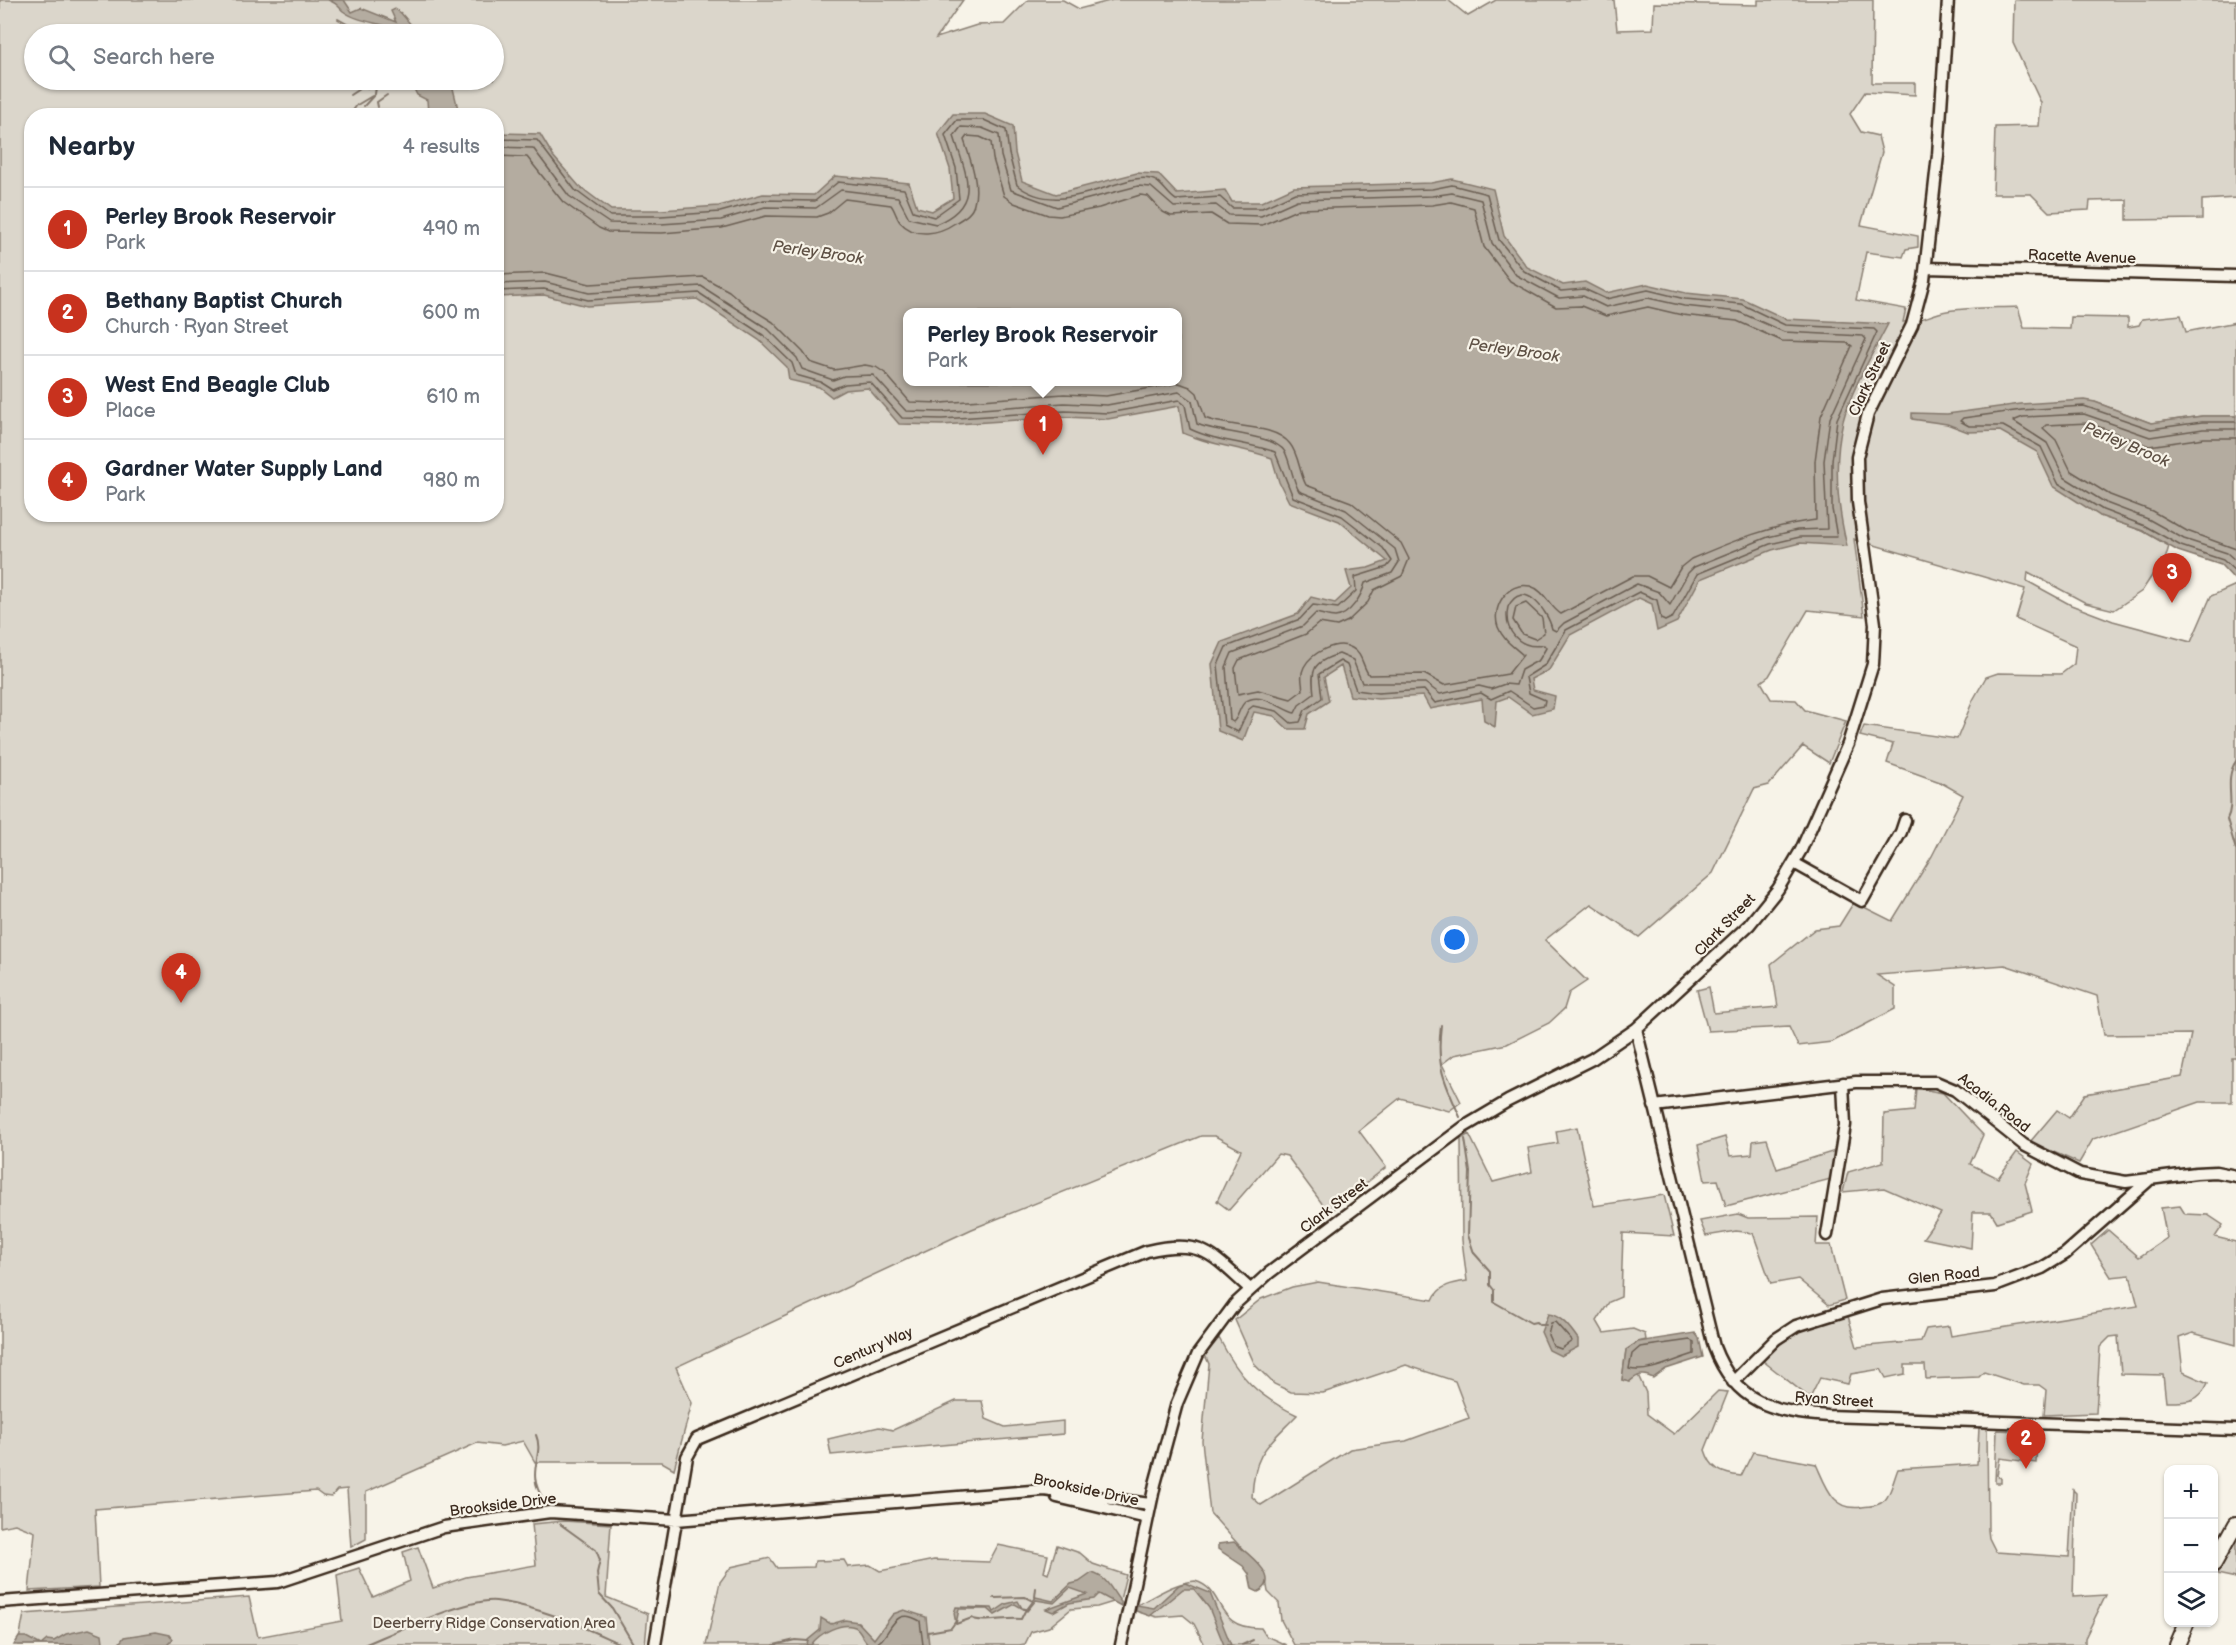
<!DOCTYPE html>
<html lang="en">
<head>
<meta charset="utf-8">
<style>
	body { margin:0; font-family:"Balsamiq Sans",sans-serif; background:#f6f6f7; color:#1f2937 }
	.controls { position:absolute; right:18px; bottom:18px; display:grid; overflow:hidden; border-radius:12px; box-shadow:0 2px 4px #0004 }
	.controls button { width:54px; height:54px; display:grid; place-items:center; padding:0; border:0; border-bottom:2px solid #e0e1e3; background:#fff; color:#1f2937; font:30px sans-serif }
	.you { position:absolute; left:1455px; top:940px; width:21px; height:21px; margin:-15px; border:4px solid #fff; border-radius:50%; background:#1a73e8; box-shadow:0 0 0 9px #1a73e833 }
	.badge { display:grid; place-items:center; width:39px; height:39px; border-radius:50%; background:#c8321e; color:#fff; font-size:20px; font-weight:700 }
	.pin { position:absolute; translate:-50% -50px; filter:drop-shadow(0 2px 3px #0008) }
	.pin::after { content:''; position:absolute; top:32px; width:21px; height:18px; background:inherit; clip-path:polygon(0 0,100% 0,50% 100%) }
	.popup { position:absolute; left:903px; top:308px; width:279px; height:78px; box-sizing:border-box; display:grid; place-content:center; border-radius:12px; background:#fff; filter:drop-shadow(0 2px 4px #0005); font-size:20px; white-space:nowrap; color:#747a83 }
	.popup b { font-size:22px; color:#1f2937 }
	.popup::after { content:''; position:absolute; left:50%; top:100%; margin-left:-12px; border:12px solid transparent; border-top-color:#fff }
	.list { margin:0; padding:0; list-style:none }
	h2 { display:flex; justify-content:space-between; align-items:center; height:78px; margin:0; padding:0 24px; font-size:26px }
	h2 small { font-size:20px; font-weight:400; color:#747a83 }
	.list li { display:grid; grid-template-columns:39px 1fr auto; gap:18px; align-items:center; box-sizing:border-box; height:84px; padding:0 24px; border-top:2px solid #e0e1e3 }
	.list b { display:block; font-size:22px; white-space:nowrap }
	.list p { margin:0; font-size:20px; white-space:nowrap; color:#747a83 }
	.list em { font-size:20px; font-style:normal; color:#747a83 }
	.icon { flex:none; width:33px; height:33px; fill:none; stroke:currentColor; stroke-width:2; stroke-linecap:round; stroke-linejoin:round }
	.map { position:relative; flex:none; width:2236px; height:1645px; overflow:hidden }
	.search { position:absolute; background:#fff; box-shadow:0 2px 4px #0004; left:24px; top:24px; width:480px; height:66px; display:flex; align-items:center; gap:15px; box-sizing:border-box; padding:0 21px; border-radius:33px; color:#747a83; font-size:22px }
	.panel { position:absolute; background:#fff; box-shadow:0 2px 4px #0004; left:24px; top:108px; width:480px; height:414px; border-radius:24px }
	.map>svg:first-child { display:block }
	.green { fill:#dbd6cb; stroke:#8b8074; stroke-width:1.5; fill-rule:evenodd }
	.water { fill:#b4aca0; stroke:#84786c; stroke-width:1.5; fill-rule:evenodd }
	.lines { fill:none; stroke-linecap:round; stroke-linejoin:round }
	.shore { stroke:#6b5e52; stroke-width:1.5 }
	.stream { stroke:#84786c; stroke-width:2 }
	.minor-casing { stroke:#3b2a1e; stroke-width:15 }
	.major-casing { stroke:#3b2a1e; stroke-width:18 }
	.minor { stroke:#f7f3e8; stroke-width:10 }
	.major { stroke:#f7f3e8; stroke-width:14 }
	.labels { text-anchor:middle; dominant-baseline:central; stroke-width:4.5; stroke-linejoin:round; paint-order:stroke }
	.street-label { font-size:15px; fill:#3b2a1e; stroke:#f7f3e8 }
	.park-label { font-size:15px; fill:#5b4c41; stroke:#f7f3e8 }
	.water-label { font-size:16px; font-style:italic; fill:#5f5145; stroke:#f7f3e8 }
</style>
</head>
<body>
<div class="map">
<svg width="2236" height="1645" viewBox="0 0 2236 1645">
	<rect width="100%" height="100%" fill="#f7f3e8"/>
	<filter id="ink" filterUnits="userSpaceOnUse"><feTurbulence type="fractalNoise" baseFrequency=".0167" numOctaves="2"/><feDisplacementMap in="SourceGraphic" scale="12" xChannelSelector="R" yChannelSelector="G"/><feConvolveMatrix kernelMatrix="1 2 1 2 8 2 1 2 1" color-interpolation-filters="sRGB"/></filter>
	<g filter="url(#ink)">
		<path class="green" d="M0,0H963L936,38L977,25L1004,24L1028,0H1063L1079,9L1113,0H1448L1468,16L1496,0H1614L1617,30L1653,29L1654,3L1758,5V0H1873L1872,83H1915V95L1865,92L1850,114L1861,132L1878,136L1882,152L1861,225L1918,236V247L1906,249L1903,257L1866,252L1856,300L1906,309L1903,322C1921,322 1930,314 1947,311C1970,307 1995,308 2018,307L2024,328L2070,329L2071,317L2128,318V327L2139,325L2142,319L2181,315L2186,332L2236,322V416H2202L2151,423L2095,402L2100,516L2143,531L2169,546L2161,574L2155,571L2142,591L2114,610L2086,603L2028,572L2027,581L2071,605L2113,621L2191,642L2211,596L2236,585V1058H2232V1102H2200L2093,1139L2079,1163L2030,1142L2057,1110L2069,1118L2085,1094L2182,1077L2191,1034L2104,1035L2097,996L2005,965L1877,975L1895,987V1009L1832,1042L1798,1046L1789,1027L1708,1031L1697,990L1709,987L1714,1013L1778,1007L1771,964L1815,929L1839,926L1854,902L1892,921L1932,856L1963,795L1940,782L1887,763L1893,744L1860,736L1864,726L1957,739L1973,700L1986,677L1998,673L2061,674L2074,664L2076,646L2016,619L2025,589L1854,539L1864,616L1808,610L1769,676L1761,682L1771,699L1796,700L1805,710L1846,721L1829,763L1803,746L1769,785L1754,789L1713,873L1639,937L1591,904L1545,940L1587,981L1569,993L1564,1009L1549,1023L1507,1044L1454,1055L1442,1064L1461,1102L1449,1111L1400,1098L1359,1131L1386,1167L1329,1213L1287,1156L1278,1154L1229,1210L1217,1201L1241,1150L1215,1136H1201L972,1229L676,1367L692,1403L674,1469L662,1462H535L523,1441L502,1446L477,1443L366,1492V1539L351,1547L347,1489L337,1490L331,1497L323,1496L316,1491L95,1509L99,1587L29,1591L35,1532L15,1524L0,1527ZM34,34H494V80H34ZM32,116H496V514H32ZM908,312H1178V382H908Z
			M2014,0H2236V198L2202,200V219L2127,220V200L2090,201L2089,210L2049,212L2031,194H1993L1995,127L2039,126L2041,103L2013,43Z
			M1916,1088L1943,1093L1983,1135L1970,1164L1998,1178L2017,1152L2033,1164L2025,1183L2032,1211L1997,1222L1991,1212H1973L1971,1248L1923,1238L1941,1213L1884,1188L1843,1192L1848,1172L1883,1162L1884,1114L1914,1111Z
			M1577,1127L1594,1206L1664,1195L1674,1236L1623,1233L1621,1297L1609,1302L1597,1321L1604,1333L1633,1329L1645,1334L1646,1340L1638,1342L1626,1350L1622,1380L1629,1382L1638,1375L1646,1393L1647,1414L1674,1434L1718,1391L1728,1392L1705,1450C1711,1469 1721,1474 1741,1476L1753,1452L1816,1464C1826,1486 1833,1512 1862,1507C1870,1506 1879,1506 1885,1500C1891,1494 1894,1478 1898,1469L1977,1464L1979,1428H1987L1988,1530L1989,1538L1996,1552L2069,1557L2073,1490L2076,1493L2073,1597L2106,1595L2085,1638V1645H1294L1281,1620L1279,1603L1268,1592L1265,1574L1210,1513L1202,1441L1209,1364L1205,1355L1219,1338C1239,1377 1257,1396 1297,1415C1267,1446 1254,1452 1252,1497L1261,1505L1350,1449L1406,1441L1469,1418L1455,1381L1406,1365L1323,1393L1291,1392L1274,1384L1255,1365L1235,1320L1261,1299L1292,1287L1318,1282L1433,1300C1439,1285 1453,1283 1467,1281L1462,1240L1461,1139L1469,1134L1493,1182L1532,1172L1528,1148L1558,1143L1556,1131Z
			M1725,1137L1730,1156L1752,1154L1753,1141L1767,1139L1777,1169L1835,1151L1831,1179L1726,1206L1718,1180L1705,1181L1698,1145Z
			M2180,1206L2185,1214L2208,1215L2223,1225L2215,1237L2236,1242V1345L2193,1333L2179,1338L2183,1372L2208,1383C2199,1403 2186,1402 2166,1402L2163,1375L2121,1374L2118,1336L2110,1337L2100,1347L2096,1413L2044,1415L2046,1390L2039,1385H2024L1984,1372L1979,1377L1926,1379L1925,1365H1905V1374L1886,1378L1881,1369L1851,1374L1848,1384L1820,1378L1810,1398L1763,1361C1790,1330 1809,1328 1848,1316L1857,1347L1921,1341L1926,1329L1949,1326L1951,1336L2138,1306L2130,1275L2111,1277L2091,1245L2108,1230L2139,1257L2167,1238L2161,1208Z
			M1738,1214L1748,1218L1818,1217L1816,1245H1831L1845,1300L1829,1305L1798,1279L1771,1284L1753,1233L1736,1231L1706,1236L1700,1221Z
			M956,1401H982L986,1419L1005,1427L1063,1421V1434L831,1455L828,1439L879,1427L893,1430Z
			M1997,1430L2037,1432L2036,1463L2000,1458L1997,1475L2001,1478V1483H1995Z
			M564,1521L611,1524L606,1597L648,1614L645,1645H18L24,1614L249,1597L258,1637L342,1621L337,1575L359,1568L373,1597L410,1581L403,1552L418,1547L433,1588L466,1577L536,1565L532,1524Z
			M2236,1537V1578L2217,1574Z
			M998,1545L1048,1555L1044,1572L1048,1574L1057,1545L1080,1553L1093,1564L1126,1575L1120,1600L1097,1607L1071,1609L1049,1627L1031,1632L1025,1644L1019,1645H706L720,1582L731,1567L770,1558L777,1568L814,1567L815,1561L844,1560L848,1567L870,1565L880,1571L934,1560L989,1562Z
			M1195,1581C1227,1590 1212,1629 1261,1628L1266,1636L1286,1645H1205L1194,1624L1183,1615L1157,1617L1136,1611L1137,1605C1157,1595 1173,1583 1195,1581Z"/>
		<path class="water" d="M328,0H344L352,12L361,8L396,22L391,11L395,9L401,13L419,34H380L378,28L386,29V26C372,22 355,20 343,11C337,5 336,3 328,0Z
			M418,80H451L459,113L456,115H435L428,113L427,100L417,95L415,91Z
			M953,114H985L1013,126L1015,153L1022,181L1056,194L1137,173L1158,174L1177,194L1225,190L1232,202H1261L1294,187L1431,183L1452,179L1493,189L1504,236L1527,267L1563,285L1585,282L1606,293L1647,284L1686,293L1743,299L1786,319L1888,324C1873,353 1851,390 1843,421C1833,463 1837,505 1847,546L1800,543L1772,550L1700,579L1677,622L1657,631L1652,604L1639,598L1570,635L1549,670L1531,679L1533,690L1555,696L1553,709L1532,714L1508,697L1497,701L1495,727L1484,721L1482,699L1430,709L1423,696L1378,699L1350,696L1341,666L1324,677L1329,701L1309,714L1305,729H1288L1274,716L1254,712L1243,741L1218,731L1212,664L1222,642L1298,614L1311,597L1335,603L1351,588L1346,571L1368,568L1387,561L1339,521L1289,502L1279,482L1272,458C1242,447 1212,446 1183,433L1179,406L1108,419L1065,417L942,425L899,424L868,388L845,390L832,397L819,387L789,380L787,367L759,340L697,299L587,306L544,295L497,297V133L540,134L553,156L579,186L611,210H661L719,206L763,194L814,195L835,176L909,183L917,207L932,211L953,198L950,169L938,133ZM908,312H1178V382H908Z
			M2084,400L2095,402L2151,423L2202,416H2236V581L2221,565L2178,551L2143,531L2100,516L2053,486L2037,452L2000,431L1968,432L1947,424L1912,419V413L1947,414L2021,404Z
			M1548,1314C1561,1315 1571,1329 1578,1339V1347L1561,1356L1549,1350L1541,1332Z
			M1695,1333L1699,1338L1703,1357L1666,1369L1653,1378C1643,1373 1638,1374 1629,1382L1622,1380L1626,1350L1638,1342Z
			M1234,1542C1244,1551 1285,1579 1258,1592L1252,1589L1249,1574L1243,1566L1218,1549V1544Z
			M1092,1573C1108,1577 1112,1592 1121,1602V1606L1099,1594L1094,1599L1069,1603L1053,1612L1046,1609L1087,1594L1070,1588L1054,1603L1036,1600L1027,1611L1015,1604L995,1615L988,1609H959L956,1624L954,1613L956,1607L992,1608L994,1612L1006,1604L1018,1601L1022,1608L1027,1609L1036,1597L1053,1601L1071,1584L1079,1582Z
			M1185,1583L1210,1593L1231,1645H1224L1209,1608L1194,1589H1183L1150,1616L1136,1611L1137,1605L1154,1608L1179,1585Z
			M904,1610L926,1617L929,1645H870C862,1641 862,1630 855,1627C842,1621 818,1634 811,1645H807L808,1640L820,1630L821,1618L831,1624L845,1620L858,1622L874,1639L893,1614Z
			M89,1629L102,1634L103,1642L90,1645H14L19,1637H26L41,1645L47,1640L54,1641L66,1634Z
			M156,1632L170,1635L173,1639L167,1645H118L124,1637Z"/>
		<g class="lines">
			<path class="shore" d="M496,139L537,140L575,190L610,216H661L720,212L764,200L815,201L838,182L904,189L913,211L934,217L959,199L956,168L945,135L957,120H984L1006,130L1009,154L1017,185C1065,223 1128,165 1156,181C1163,185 1168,195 1176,200L1220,197L1232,208H1262L1295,193L1432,189L1452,185L1487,194L1499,240L1524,271L1561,291L1584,289L1606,299L1648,290L1685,299L1741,304L1785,325L1874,329L1877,332L1837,419L1832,461V509L1837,537H1800L1770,544L1697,574L1673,617L1665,621L1661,619L1657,600L1639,592L1566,630L1545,665L1526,677L1529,693L1545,700L1544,705L1533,707L1509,691L1491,699L1481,693L1435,703L1424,690L1378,693L1356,690L1347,665L1340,661L1319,674L1322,698L1305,710L1300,722L1291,723L1277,711L1253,706L1248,710L1238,732L1224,725L1218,665L1226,647L1300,619L1313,605L1338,608L1356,591L1355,577L1387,567L1392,561L1383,548L1342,516L1293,497L1275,452C1247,442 1217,442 1190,429L1185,405L1179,400L1108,413L1065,411L942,419L902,418L870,382L845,384L832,389L821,382L796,375L792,363L763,335L699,293L588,300L544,289L496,291
				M496,147L533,148L569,196L609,223L661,224L721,220L765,207L816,208L841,190L898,197L909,218L936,224C983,204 966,175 954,136L961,127L982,128L999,135L1001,156L1011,190L1057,207L1138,186L1151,187L1174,207L1216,205L1229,215L1261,216L1297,200L1432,196L1452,193L1481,200L1492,243L1516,275L1559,298L1583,296L1606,307L1648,298L1684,306L1739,312L1784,332L1863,336L1866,339L1830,418L1824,461L1827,529L1797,530L1768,537L1694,567L1688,573L1670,605L1659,592L1637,584L1564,623L1556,631L1552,629C1548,611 1523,577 1508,607C1503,630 1519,650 1544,645L1546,648L1539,660L1521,670L1516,685L1505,684L1491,689L1479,686L1440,694L1425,683H1362L1353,660L1339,654C1312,662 1311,670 1314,694L1299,705L1295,713C1283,711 1261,690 1245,702C1239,707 1239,717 1233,722L1230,720L1226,667L1232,653L1303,626L1316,613C1322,614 1329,617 1335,617C1350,616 1362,595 1365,583L1392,573L1399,562L1395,549L1346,510L1299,491C1292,479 1291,464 1285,452C1275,434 1216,433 1197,424L1192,401L1179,392L1107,405L1064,403L941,412L906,411L873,375L844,376L833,380L802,369L797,358L768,329L701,286L589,293L545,282L496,284
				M496,156L527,157L563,202L599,228L608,232L662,233L722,228L766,216L817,217L828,213L845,199L891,205C895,210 896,217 900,222C915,239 939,234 955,223C963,218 972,214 974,204C980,184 970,158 964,140L967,136L980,137L991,142L993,159L1004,196L1014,203L1048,215L1060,216L1099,208L1140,195L1148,196L1163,212L1171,216L1211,214L1227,224L1262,225L1299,209L1432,205L1451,202L1474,208L1484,247L1510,281L1556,307L1581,306L1606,316L1648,307L1682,315L1737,321L1782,341L1847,343L1852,346L1821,416L1815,461L1816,520C1771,525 1733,541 1691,559L1681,567L1669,587L1647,576H1633L1561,614C1550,608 1545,590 1530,586C1507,581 1491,608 1498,627C1503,640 1513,646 1523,655L1508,674L1444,685L1424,674L1369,675C1362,666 1363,654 1352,648C1337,639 1311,653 1304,667C1300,675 1302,682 1303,690L1291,699L1258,690L1238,694L1235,668L1239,660L1306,634L1319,623L1337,626L1348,621L1368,602L1374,590L1402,576L1409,559L1401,543L1351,502L1306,485C1299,472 1299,455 1290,444C1274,423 1227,428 1205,418L1197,393L1190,387L1179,383L1106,396L1064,394L941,403L910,402L885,373L876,367L865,365L834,370L810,362L803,352L773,322L744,304L729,291L703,277L590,284L546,273L496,275
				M2236,422H2202L2151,429L2084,406L2022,410L1963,418L1960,421L1969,426H2003L2041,447L2058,483L2103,510L2145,526L2181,546L2223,560L2236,572
				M2236,429H2203L2150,437L2084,414L2023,417L2013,421L2047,443L2064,477L2106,503L2148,519L2184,539L2227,553L2236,561
				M2236,438H2204L2149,446L2089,423L2046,425L2043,428L2056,440L2071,471L2110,495L2152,511L2187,531L2236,549
				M1526,603L1542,618L1544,633L1535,639L1522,634L1513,620L1516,607Z
				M1555,1322L1572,1341L1561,1349L1553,1346L1548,1335L1551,1323Z
				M1690,1340L1694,1342V1354C1674,1360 1648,1374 1629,1369L1632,1354L1640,1347Z
				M873,1645C892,1640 890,1603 920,1621L923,1645"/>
			<path class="stream" d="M338,19L354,28L369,26L380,29
				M346,83L358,82L368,88L386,83
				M350,95L365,85
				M364,106L375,94L376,87
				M378,107L377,102L387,95
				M349,116L357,105L372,96
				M2236,761C2223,780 2236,802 2227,819L2236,850
				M1441,1025C1436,1068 1444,1080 1460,1117
				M1465,1139L1470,1172L1468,1235L1474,1253L1490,1271V1285L1494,1290V1302L1531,1323L1536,1322L1539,1325H1546
				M536,1435C545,1456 524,1472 544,1500
				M560,1524L596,1550L600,1560L597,1573L599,1594L612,1608L634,1645
				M1035,1597L1036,1588
				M994,1598L1025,1597L1033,1601
				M956,1624L972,1618C980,1624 1008,1617 1021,1619L1025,1611
				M928,1632L951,1628L956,1621
				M364,1645C393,1633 467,1598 496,1601C540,1606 582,1627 623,1645
				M774,1645L795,1640L808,1641
				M1242,1645L1253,1640"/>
			<g class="minor-casing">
				<path id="minor" d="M1926,268L2236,276
					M1794,863L1862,901L1901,832L1905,820
					M1636,1029L1714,1347C1735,1403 1773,1412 1828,1416L2236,1430
					M1654,1106L1856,1082H1936L1955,1090L2024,1145L2080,1174L2126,1182L2196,1173L2216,1172L2236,1176
					M1827,1235L1845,1125L1843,1083
					M1733,1382L1776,1339L1796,1326L1882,1299L1995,1286L2042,1268L2065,1254L2148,1181
					M1057,1497L1147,1518
					M0,1602L278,1582L444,1527L550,1512L676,1520L1044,1490L1150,1504
					M655,1645L687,1457L697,1439L1147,1251C1202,1238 1211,1254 1250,1289
					M1121,1645L1155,1484L1177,1403L1198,1354L1235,1304L1269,1273L1464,1127L1508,1101L1592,1059L1636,1029L1749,925L1778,889L1801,850L1848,744L1873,664L1875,624L1858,502L1857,457L1868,414L1912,325L1924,280L1938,155L1948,0"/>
			</g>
			<g class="major-casing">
				<path id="major" d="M2214,1564L2236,1524
					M2177,1645L2187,1622"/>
			</g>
			<use href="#minor" class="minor"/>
			<use href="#major" class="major"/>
		</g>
	</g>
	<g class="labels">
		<g class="street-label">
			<text transform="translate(2082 257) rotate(2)">Racette Avenue</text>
			<text transform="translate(1870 379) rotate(-65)">Clark Street</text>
			<text transform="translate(1725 925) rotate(-46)">Clark Street</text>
			<text transform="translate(1994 1103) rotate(38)">Acadia Road</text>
			<text transform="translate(1334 1206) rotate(-37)">Clark Street</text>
			<text transform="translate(1944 1276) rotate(-6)">Glen Road</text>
			<text transform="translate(873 1348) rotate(-23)">Century Way</text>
			<text transform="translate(1834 1400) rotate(4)">Ryan Street</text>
			<text transform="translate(1086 1490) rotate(12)">Brookside Drive</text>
			<text transform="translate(503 1505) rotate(-7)">Brookside Drive</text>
		</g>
		<g class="park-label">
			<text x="494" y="1623">Deerberry Ridge Conservation Area</text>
		</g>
		<g class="water-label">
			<text transform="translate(818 253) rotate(8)">Perley Brook</text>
			<text transform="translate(1514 351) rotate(8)">Perley Brook</text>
			<text transform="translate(2126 445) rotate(23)">Perley Brook</text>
		</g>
	</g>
</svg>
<div class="controls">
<button>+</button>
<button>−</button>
<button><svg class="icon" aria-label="layers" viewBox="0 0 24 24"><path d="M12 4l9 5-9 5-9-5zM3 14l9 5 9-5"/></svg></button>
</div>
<div class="you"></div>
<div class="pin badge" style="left:1043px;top:455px">1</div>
<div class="popup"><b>Perley Brook Reservoir</b>Park</div>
<div class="pin badge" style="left:2026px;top:1469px">2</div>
<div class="pin badge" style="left:2172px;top:603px">3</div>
<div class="pin badge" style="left:181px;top:1003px">4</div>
<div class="search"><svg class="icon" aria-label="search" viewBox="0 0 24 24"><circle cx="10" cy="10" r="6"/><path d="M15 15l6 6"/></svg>Search here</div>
<section class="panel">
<h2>Nearby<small>4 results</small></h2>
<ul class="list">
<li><span class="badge">1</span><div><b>Perley Brook Reservoir</b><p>Park</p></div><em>490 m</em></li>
<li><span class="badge">2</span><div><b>Bethany Baptist Church</b><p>Church · Ryan Street</p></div><em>600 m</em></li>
<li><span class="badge">3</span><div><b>West End Beagle Club</b><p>Place</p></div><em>610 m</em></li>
<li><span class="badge">4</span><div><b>Gardner Water Supply Land</b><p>Park</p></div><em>980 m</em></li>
</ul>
</section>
</div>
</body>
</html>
